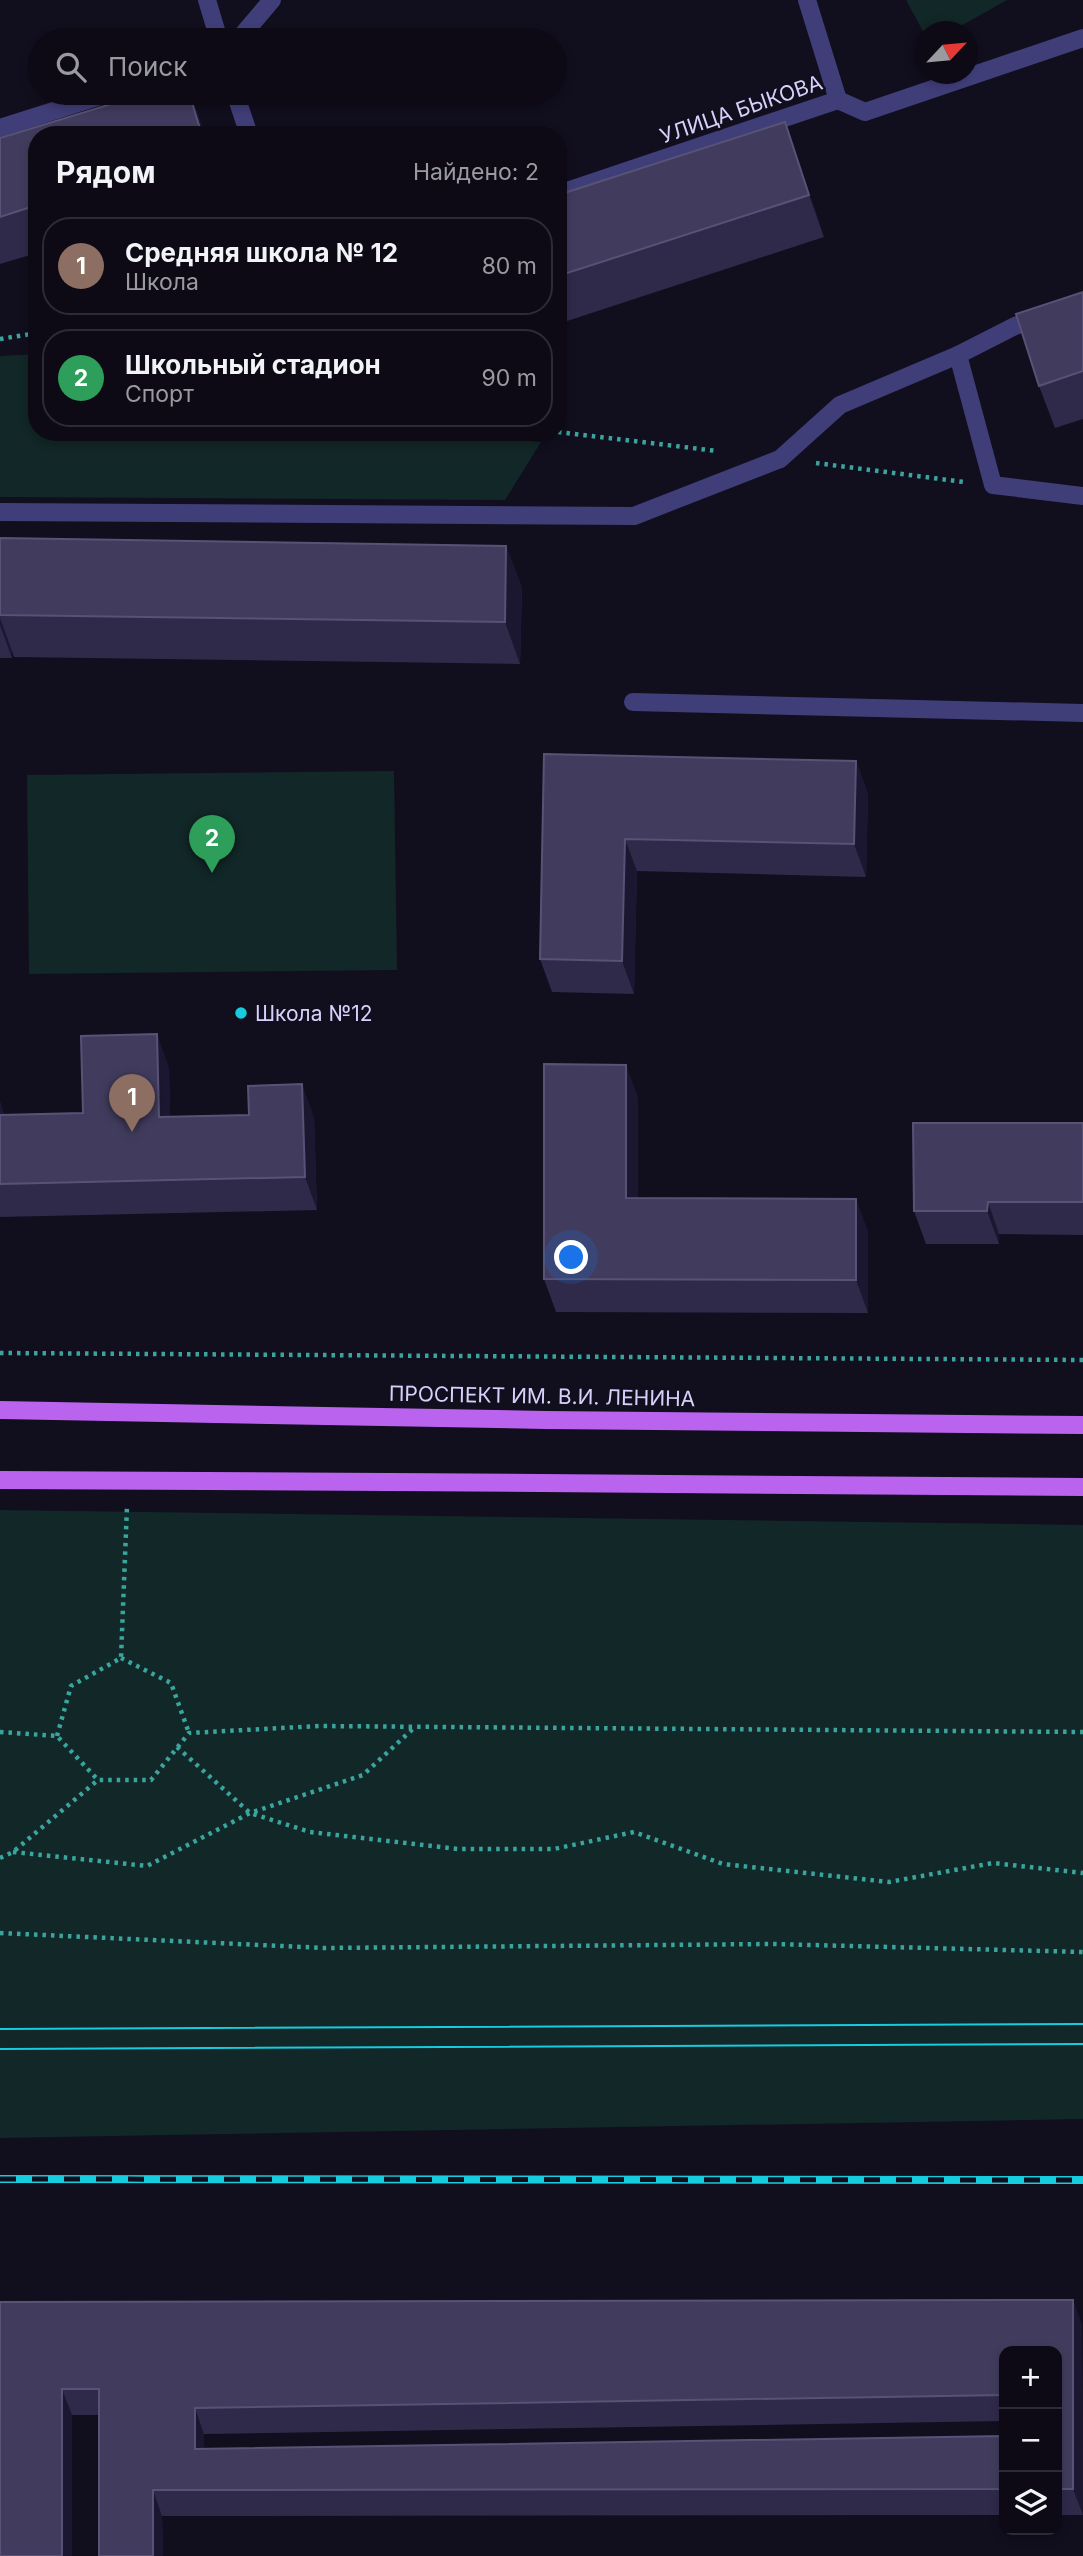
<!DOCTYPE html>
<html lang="ru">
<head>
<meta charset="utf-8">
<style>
	body { margin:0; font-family:Inter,sans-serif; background:#16131f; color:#f1f3f6 }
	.controls { position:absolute; right:21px; bottom:21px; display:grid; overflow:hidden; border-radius:14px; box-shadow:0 4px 10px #0003 }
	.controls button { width:63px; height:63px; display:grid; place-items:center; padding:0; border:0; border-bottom:2px solid #2d2b35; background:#0d0a16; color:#f1f3f6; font:35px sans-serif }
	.compass { position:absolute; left:915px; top:21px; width:63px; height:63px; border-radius:50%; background:#0d0a16; box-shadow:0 4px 10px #0003; rotate:64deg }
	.you { position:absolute; left:572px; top:1258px; width:24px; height:24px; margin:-18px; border:5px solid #fff; border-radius:50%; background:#1a73e8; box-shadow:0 0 0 10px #1a73e833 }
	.badge { display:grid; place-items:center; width:46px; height:46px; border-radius:50%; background:#17ccdf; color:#fff; font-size:23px; font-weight:700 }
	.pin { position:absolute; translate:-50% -58px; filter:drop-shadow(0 2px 4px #0008) }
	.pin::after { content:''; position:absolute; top:37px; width:24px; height:21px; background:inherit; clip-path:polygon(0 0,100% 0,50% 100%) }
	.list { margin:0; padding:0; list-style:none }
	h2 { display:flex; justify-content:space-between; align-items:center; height:91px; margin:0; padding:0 28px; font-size:30px }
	h2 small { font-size:23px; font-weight:400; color:#9a9aa1 }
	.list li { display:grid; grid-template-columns:46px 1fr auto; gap:21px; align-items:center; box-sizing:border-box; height:98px; margin:0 14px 14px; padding:0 14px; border:2px solid #2d2b35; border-radius:28px }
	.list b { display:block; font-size:26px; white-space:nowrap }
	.list p { margin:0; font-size:23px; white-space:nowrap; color:#9a9aa1 }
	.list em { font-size:23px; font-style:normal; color:#9a9aa1 }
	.icon { flex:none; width:38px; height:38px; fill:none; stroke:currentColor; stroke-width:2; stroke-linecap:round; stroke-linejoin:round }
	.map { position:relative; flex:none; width:1083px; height:2556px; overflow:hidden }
	.search { position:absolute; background:#0d0a16; box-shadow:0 4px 10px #0003; left:28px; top:28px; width:539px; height:77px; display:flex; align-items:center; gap:18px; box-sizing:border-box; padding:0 24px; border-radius:38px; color:#9a9aa1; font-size:26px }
	.panel { position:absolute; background:#0d0a16; box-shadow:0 4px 10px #0003; left:28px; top:126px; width:539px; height:315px; border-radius:28px }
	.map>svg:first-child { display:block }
	.green { fill:#122727 }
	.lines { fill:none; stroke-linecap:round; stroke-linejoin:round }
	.path { stroke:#3aa59e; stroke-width:4.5; stroke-dasharray:3.5 5; stroke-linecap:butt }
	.service { stroke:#403e78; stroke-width:18 }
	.minor { stroke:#403e78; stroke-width:18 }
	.primary { stroke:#ba63ef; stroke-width:18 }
	.tram { stroke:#17ccdf; stroke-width:2 }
	.rail-casing { stroke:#17ccdf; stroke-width:8 }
	.rail { stroke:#110e1e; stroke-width:5; stroke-dasharray:16; stroke-linecap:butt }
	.wall { fill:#2f2a4a }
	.shaded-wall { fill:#1c1731 }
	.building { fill:#413c5d; stroke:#585376; stroke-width:2 }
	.poi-dot { fill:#17ccdf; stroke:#110e1e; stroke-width:2.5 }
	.labels { text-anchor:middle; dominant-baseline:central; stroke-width:5; stroke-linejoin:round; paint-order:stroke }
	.street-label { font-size:21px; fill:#d5d1fa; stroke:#110e1e }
	.poi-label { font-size:21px; fill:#d5d1fa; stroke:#110e1e; text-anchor:start }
</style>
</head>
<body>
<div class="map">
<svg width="1083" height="2556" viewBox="0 0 1083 2556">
	<rect width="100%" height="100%" fill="#110e1e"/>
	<path class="green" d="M906,0H1007L952,31L926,32L925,35Z
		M37,354V432H407L541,442L505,500L0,497V356Z
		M394,771L397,970L29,974L27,775Z
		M0,1510L1083,1525V2119L0,2138Z"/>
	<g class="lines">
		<path class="path" d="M0,339L37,333
			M558,432L717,451
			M816,463L964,482
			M0,1353L1083,1360
			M121,1658L171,1683L189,1733
			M0,1732L57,1736L98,1780H151L189,1733L319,1726L1083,1732
			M57,1736L71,1686L121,1658L127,1506
			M177,1747L250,1813L310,1832L458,1849H554L634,1832L723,1864L889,1882L993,1863L1083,1873
			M13,1852L147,1866L250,1813L363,1775L416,1726
			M0,1858L13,1852L98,1780
			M0,1933L325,1948L772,1944L1083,1952"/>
		<path class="service" d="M207,0L219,40
			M238,40L272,0
			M838,100L865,112L1083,38
			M780,459L840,405L958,355L1015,326L1083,301
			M633,702L1083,713"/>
		<path class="minor" d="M235,93L249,135
			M0,128L110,93
			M558,194L838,100L807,0
			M958,355L993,485L1083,496
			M0,512L634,516L780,459"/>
		<path class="primary" d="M0,1410L546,1420L1083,1425
			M0,1480C361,1483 722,1482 1083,1487"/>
		<path class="tram" d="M0,2029L1083,2024
			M0,2049L1083,2044"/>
		<g class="rail-casing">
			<path id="rail" d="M0,2179L1083,2180"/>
		</g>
		<use href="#rail" class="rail"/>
	</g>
	<path class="wall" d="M147,93H190L205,135H37V253L0,264V138Z
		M785,122L824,237L558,324V195Z
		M1083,292V419L1055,428L1039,386Z
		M0,538L506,546L522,588L520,664L14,657L12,651V658H0Z
		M544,754L856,761L868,794L866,877L637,871L634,994L552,992L540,959Z
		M169,1067L170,1117H314L317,1210L0,1217V1102L4,1115L83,1113Z
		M638,1097V1198L868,1231V1313L556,1312L544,1279Z
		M1083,1123V1235L999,1234V1244H926L914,1211Z
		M1073,2300L1082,2326L1083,2515H1057V2351H1004V2421L204,2434V2449L1004,2436V2515L162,2516L163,2556H99V2415H72V2556H0V2302Z"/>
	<path class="shaded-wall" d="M189,93H190L205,135H202Z
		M785,122L800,164L824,237L809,195Z
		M506,546L522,588L520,664L505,622Z
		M0,618L12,651V658L0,625Z
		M856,761L868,794L866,877L854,844Z
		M625,839L637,871L634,994L622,961Z
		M157,1034L169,1067L171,1150L159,1117Z
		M626,1065L638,1097V1231L626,1198Z
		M302,1084L314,1117L317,1210L305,1177Z
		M0,1102L4,1114L0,1133Z
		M856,1199L868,1231V1313L856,1280Z
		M988,1202L999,1234V1244L987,1211Z
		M1073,2300L1082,2326L1083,2515L1073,2489Z
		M62,2389L72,2415V2556H62Z
		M195,2408L204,2434L205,2475L195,2449Z
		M153,2490L162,2516L163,2556H153Z"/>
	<path class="building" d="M147,93H189L202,135H37V205L0,217V138Z
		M785,122L809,195L558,276V195Z
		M1083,292V371L1039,386L1016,314Z
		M0,538L506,546L505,622L0,615Z
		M544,754L856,761L854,844L625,839L622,961L540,959Z
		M157,1034L159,1117L249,1115L248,1086L302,1084L305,1177L0,1184V1115L83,1113L81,1036Z
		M544,1064L626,1065V1198L856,1199V1280L544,1279Z
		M913,1123H1083V1202H988L987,1211H914Z
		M1073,2300V2489H1057V2351H1004V2395L195,2408V2449L1004,2436V2489L153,2490V2556H99V2389H62V2556H0V2302Z"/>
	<circle class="poi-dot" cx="241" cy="1013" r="7"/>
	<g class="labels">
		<g class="street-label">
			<text transform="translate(741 109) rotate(-19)">УЛИЦА БЫКОВА</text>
			<text transform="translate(542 1396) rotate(1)">ПРОСПЕКТ ИМ. В.И. ЛЕНИНА</text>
		</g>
		<g class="poi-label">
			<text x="255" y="1013">Школа №12</text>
		</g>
	</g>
</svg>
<div class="controls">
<button>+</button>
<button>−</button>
<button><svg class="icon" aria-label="layers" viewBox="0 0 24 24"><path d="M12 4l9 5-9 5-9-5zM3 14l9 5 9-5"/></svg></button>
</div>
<svg class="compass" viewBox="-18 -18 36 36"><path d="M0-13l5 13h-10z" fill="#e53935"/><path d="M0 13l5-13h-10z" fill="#9a9aa1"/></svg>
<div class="you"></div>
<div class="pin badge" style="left:132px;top:1132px;background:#8d6e63">1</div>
<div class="pin badge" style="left:212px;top:873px;background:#2e9e5b">2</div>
<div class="search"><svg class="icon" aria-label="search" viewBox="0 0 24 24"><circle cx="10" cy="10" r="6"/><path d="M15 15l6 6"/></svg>Поиск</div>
<section class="panel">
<h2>Рядом<small>Найдено: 2</small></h2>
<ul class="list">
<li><span class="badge" style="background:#8d6e63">1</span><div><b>Средняя школа № 12</b><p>Школа</p></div><em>80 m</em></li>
<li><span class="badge" style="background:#2e9e5b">2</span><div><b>Школьный стадион</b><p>Спорт</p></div><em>90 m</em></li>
</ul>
</section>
</div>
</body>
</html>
